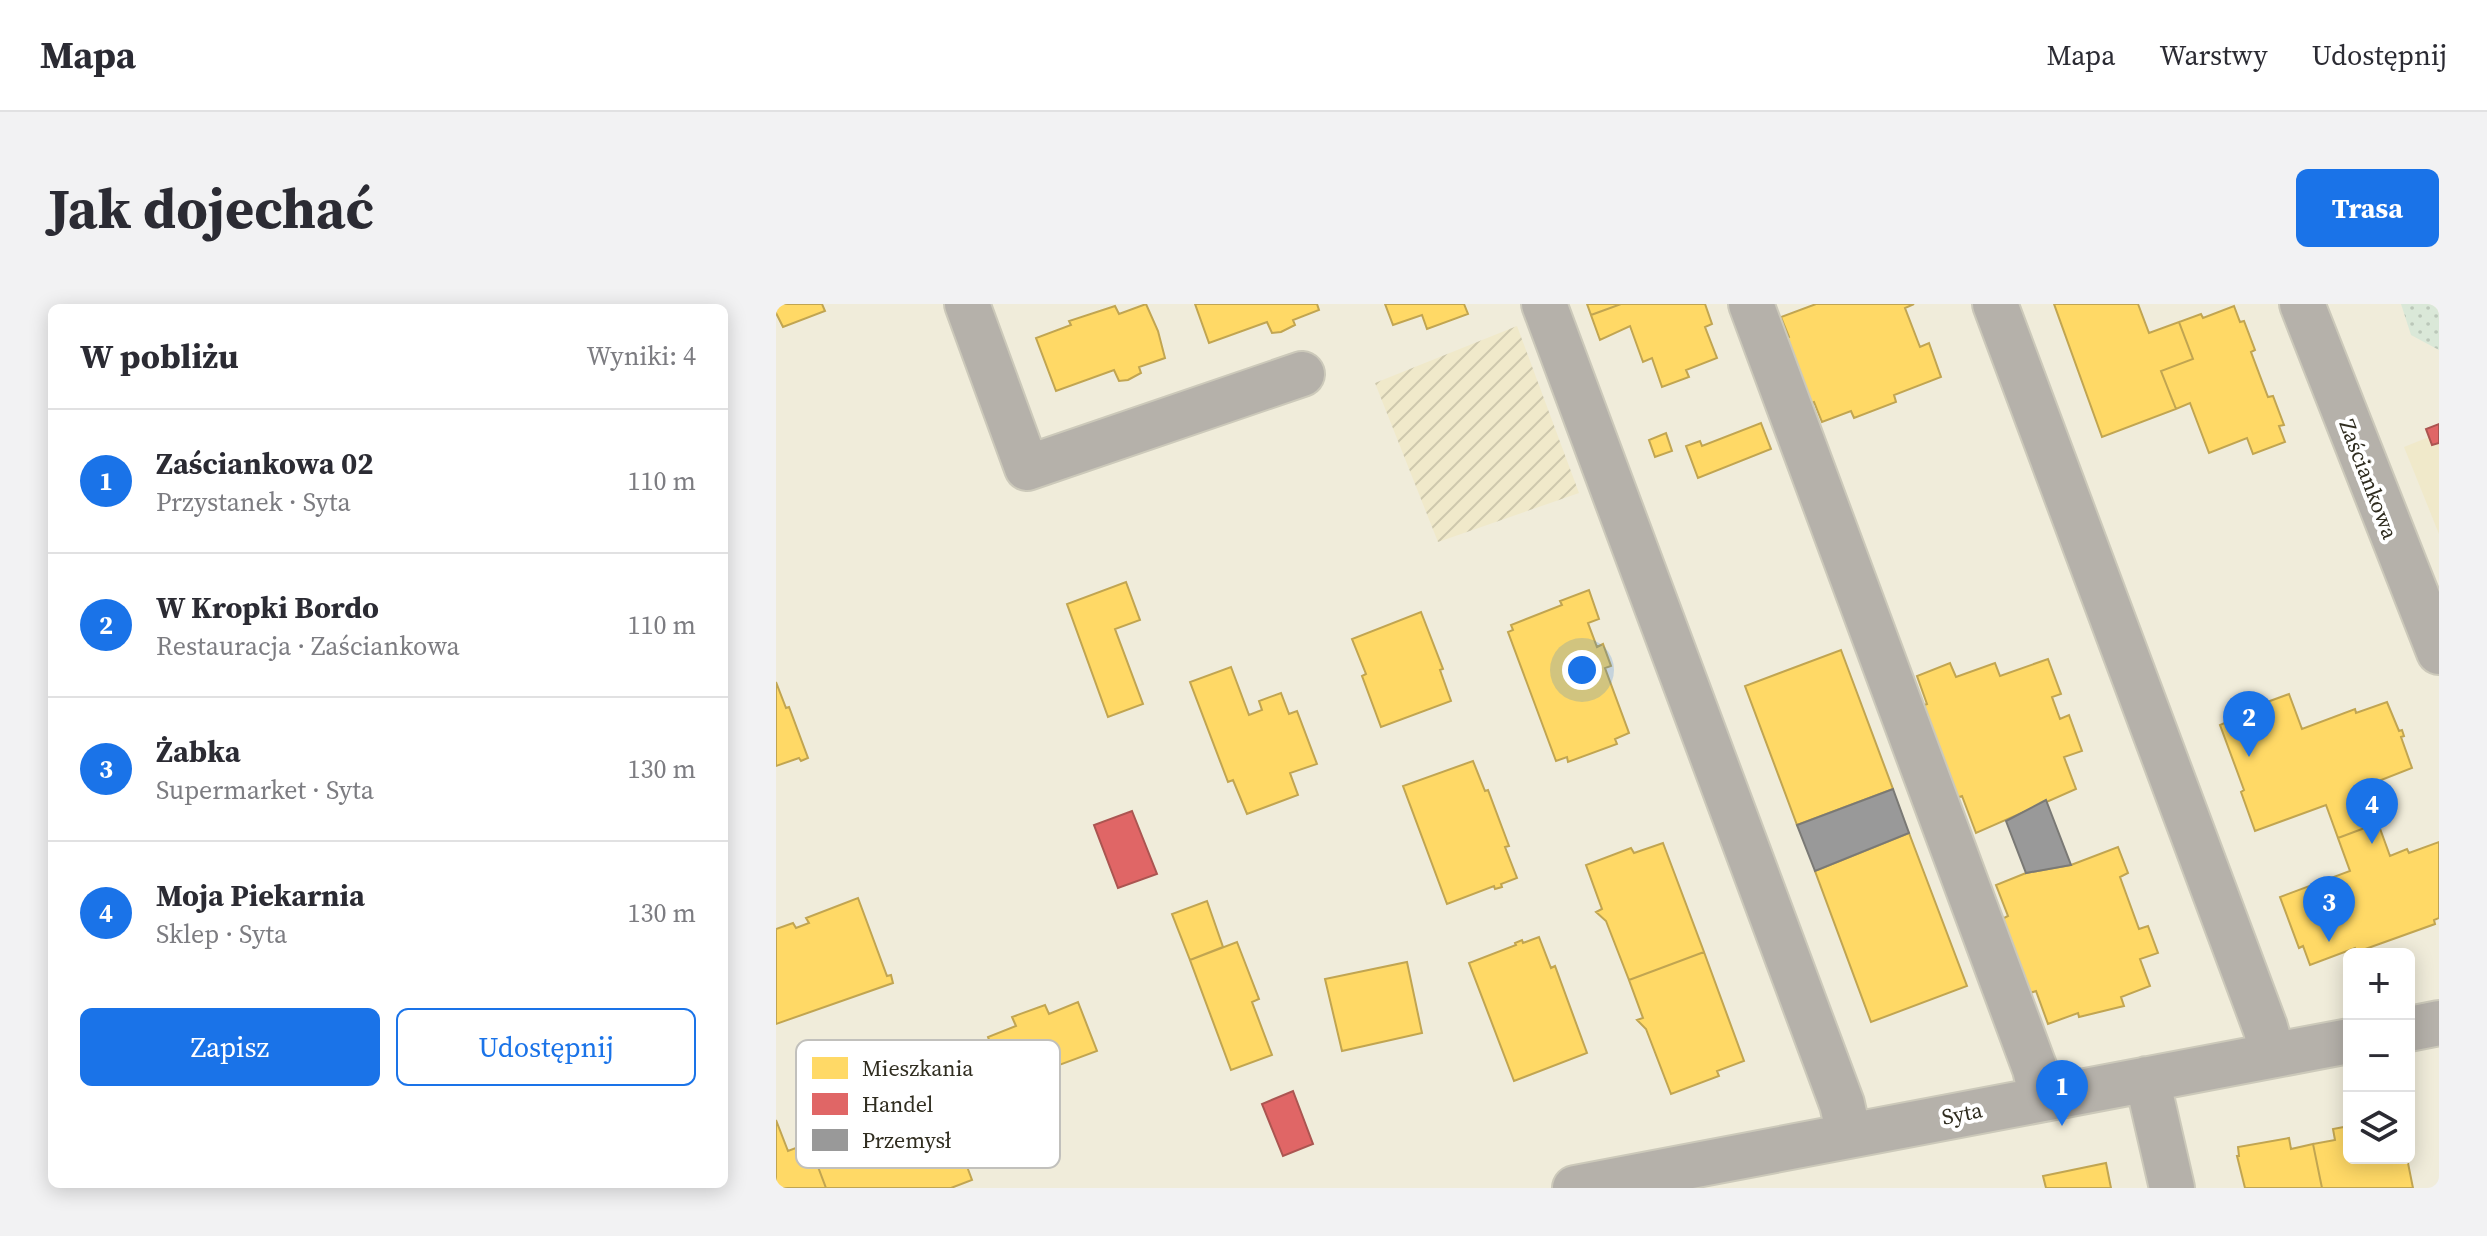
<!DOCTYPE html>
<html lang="pl">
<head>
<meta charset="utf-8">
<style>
	body { margin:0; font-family:"Source Serif 4",serif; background:#f2f2f3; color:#2b2b33 }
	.controls { position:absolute; right:24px; bottom:24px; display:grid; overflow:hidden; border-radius:12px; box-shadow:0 4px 20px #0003 }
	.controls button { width:72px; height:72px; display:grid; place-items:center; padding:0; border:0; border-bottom:2px solid #e1e1e2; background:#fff; color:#2b2b33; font:40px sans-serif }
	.you { position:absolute; left:806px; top:366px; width:28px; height:28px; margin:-20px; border:6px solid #fff; border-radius:50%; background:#1a73e8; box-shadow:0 0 0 12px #1a73e833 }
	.badge { display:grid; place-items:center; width:52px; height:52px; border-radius:50%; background:#1a73e8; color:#fff; font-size:26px; font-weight:700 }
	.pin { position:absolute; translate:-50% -66px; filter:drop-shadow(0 2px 4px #0008) }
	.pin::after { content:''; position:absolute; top:42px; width:28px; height:24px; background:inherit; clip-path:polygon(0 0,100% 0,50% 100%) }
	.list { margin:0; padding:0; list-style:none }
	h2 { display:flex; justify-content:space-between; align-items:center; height:104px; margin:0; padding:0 32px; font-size:34px }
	h2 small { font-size:26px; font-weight:400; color:#7c7c81 }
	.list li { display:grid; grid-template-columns:52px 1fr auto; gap:24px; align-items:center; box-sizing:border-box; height:144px; padding:0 32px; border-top:2px solid #e1e1e2 }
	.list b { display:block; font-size:30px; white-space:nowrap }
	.list p { margin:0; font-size:26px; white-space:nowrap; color:#7c7c81 }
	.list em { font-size:26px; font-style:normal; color:#7c7c81 }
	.actions { display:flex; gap:16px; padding:24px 32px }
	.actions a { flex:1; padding:18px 0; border:2px solid #1a73e8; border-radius:12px; text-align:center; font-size:28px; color:#1a73e8 }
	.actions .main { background:#1a73e8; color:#fff }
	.icon { flex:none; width:44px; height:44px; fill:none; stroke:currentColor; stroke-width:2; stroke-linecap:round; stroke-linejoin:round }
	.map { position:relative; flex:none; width:1663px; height:884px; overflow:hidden; border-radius:12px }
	header { display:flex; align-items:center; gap:48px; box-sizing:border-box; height:112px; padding:0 40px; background:#fff; border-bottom:2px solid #e1e1e2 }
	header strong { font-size:38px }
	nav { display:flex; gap:44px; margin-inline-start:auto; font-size:28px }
	.intro { display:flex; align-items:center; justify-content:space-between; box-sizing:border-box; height:192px; padding:0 48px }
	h1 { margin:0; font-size:56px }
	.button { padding:20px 36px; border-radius:12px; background:#1a73e8; color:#fff; font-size:28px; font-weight:700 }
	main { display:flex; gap:48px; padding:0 48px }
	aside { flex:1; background:#fff; border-radius:12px; box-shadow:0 4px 20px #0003 }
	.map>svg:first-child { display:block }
	.built { fill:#f0e9ca }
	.industrial { fill:url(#industrial-furrows) }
	.park { fill:url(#park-dots) }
	.homes { fill:#ffd966; stroke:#c1a551; stroke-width:2 }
	.shops { fill:#e06666; stroke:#ab5551; stroke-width:2 }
	.industry { fill:#999; stroke:#7a7975; stroke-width:2 }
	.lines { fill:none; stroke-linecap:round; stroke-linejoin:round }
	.minor-casing { stroke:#ccc9ba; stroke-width:48 }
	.minor { stroke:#b5b1aa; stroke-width:44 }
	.labels { text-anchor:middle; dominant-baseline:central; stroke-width:8; stroke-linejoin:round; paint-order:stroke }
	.street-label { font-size:22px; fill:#302d20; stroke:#fff }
	.key { fill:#fff; stroke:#c1c0bc; stroke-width:2 }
	.key-label { font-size:22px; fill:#302d20 }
</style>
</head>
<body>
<header>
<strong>Mapa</strong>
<nav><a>Mapa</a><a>Warstwy</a><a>Udostępnij</a></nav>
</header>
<div class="intro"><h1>Jak dojechać</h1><a class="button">Trasa</a></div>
<main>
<aside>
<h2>W pobliżu<small>Wyniki: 4</small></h2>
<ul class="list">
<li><span class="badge">1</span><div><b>Zaściankowa 02</b><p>Przystanek · Syta</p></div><em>110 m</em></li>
<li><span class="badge">2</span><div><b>W Kropki Bordo</b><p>Restauracja · Zaściankowa</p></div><em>110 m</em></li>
<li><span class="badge">3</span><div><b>Żabka</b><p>Supermarket · Syta</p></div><em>130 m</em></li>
<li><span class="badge">4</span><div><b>Moja Piekarnia</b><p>Sklep · Syta</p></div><em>130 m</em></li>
</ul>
<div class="actions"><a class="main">Zapisz</a><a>Udostępnij</a></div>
</aside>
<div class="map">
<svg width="1663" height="884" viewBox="0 0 1663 884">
	<defs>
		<pattern id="industrial-furrows" width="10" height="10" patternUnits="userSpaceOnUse" patternTransform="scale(2)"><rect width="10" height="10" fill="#f0e9ca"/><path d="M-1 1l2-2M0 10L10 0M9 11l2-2" fill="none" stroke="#cec8ad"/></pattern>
		<pattern id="park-dots" width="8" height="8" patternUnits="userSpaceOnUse" patternTransform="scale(2)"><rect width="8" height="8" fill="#dae8d8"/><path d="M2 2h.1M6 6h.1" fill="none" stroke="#bbc7b9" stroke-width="1.8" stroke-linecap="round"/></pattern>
	</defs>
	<rect width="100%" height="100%" fill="#f0ecda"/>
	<path class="built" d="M1663,129V230L1628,143Z"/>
	<path class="industrial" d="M741,22L803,189L662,238L599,79Z"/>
	<path class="park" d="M1625,0H1663V46L1635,31Z"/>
	<path class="homes" d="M0,0H46L49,7L7,23L0,9Z
		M370,0L382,27L389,54L363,63L365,69L352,76L343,77L338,66L280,87L260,34L295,21L293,17L339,2L343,10Z
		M419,0H541L543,6L517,16L519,21L505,28L496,29L491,18L433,39Z
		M609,0H688L692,10L651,25L646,11L617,21Z
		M811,0H845L815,11Z
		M845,0H929L936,20L929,23L941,54L910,66L913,73L886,83L876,54L867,58L854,22L824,36L815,11Z
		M1040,0H1138L1129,4L1144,43L1153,39L1165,73L1118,91L1120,98L1078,114L1075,107L1046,118L1038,98L1032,100L1008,35L1013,33L1005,13Z
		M1278,0H1362L1373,29L1403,18L1417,55L1385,67L1400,105L1326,133Z
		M1458,2L1464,18L1468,17L1479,46L1475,48L1492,93L1497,92L1508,121L1503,122L1509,138L1477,150L1471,134L1433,149L1414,99L1400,105L1385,67L1417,55L1403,18L1425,10L1427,14Z
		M985,119L995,145L922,174L910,142L924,137L926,142Z
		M890,129L896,147L879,153L873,136Z
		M350,278L364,316L339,325L367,400L332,413L291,300Z
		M813,286L823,315L812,319L821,343L827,340L835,362L829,364L853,429L839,435L841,440L792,458L791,453L780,457L732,328L737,326L735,321L786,301L784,297Z
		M645,308L667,365L664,366L675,397L605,423L586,372L590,370L576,335Z
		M1065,346L1117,485L1021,521L969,382Z
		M1272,355L1285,390L1276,393L1284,415L1293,411L1306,447L1288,453L1300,485L1200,529L1186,492L1180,494L1145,402L1151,400L1141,372L1174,359L1180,373L1219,359L1224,372Z
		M455,363L473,411L486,406L483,397L505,389L513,410L521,407L541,460L514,469L522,491L471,510L457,476L452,478L414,378Z
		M0,378L10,404L13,403L32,454L25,457L23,454L0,462Z
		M1513,390L1526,425L1579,405L1580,409L1611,398L1623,427L1626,426L1628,432L1625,433L1636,464L1605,476L1607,480L1590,486L1602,519L1562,534L1550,501L1479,527L1465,488L1468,486L1444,421L1462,413L1461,409Z
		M697,457L709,487L712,486L733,542L729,543L741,574L725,580L726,583L719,585L718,582L671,600L627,482Z
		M1602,519L1614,552L1631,545L1633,549L1663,538V614L1658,616L1659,620L1581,648L1579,644L1534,661L1527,642L1523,644L1504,593L1574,567L1562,534Z
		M1133,529L1191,682L1095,718L1039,567Z
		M887,539L928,648L853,676L830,617L820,608L826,605L810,561L855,544L858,549Z
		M1342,543L1352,569L1344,573L1363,625L1372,622L1382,649L1364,655L1374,682L1345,693L1348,702L1303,713L1302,709L1272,720L1260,687L1254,689L1226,615L1232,612L1220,581L1250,569L1295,561Z
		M82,594L111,672L115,671L117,679L0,720V625L17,619L20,624L33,619L30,614Z
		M431,597L447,643L414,656L396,610Z
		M763,633L775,664L779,662L811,749L738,777L693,659L740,641L739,639L746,636L747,639Z
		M461,638L483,695L476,698L496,751L455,766L414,656Z
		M928,648L968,757L941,767L943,772L895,790L870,725L861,716L867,714L853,676Z
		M631,658L646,729L566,747L549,675Z
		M302,698L321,747L232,780L257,846L223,858L207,814L224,808L203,755L218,749L212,733L240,722L236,713L269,701L273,710Z
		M164,790L196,876L175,884H50L33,839Z
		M0,816L12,847L33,839L50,884H0Z
		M1573,822V854H1616V856L1631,854L1637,884H1546L1537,840L1559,836L1557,825Z
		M1513,834L1515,845L1537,840L1546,884H1469L1461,852H1463L1462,843Z
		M1330,859L1335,884H1270L1267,872Z"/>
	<path class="shops" d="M1663,120V139L1656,141L1650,125Z
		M356,507L381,570L342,584L318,521Z
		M517,787L537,840L507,852L486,800Z"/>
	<path class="industry" d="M1117,485L1133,529L1039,567L1021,521Z
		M1270,496L1295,561L1250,569L1230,517Z"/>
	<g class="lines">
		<g class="minor-casing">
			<path id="minor" d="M191,0L251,164L526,70
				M768,0L1066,800L1073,831
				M975,0L1259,765L1266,795
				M1219,0L1489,723L1497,751
				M1526,0L1663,348
				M1633,725L1663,719
				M1371,775L1396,884
				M799,884L1573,737"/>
		</g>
		<use href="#minor" class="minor"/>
	</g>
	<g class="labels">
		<g class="street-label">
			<text transform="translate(1593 175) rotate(69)">Zaściankowa</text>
			<text transform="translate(1186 809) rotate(-11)">Syta</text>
		</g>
	</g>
	<rect x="20" y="736" width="264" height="128" rx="12" class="key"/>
	<rect x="36" y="753" width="36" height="22" fill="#ffd966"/>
	<rect x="36" y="789" width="36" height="22" fill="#e06666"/>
	<rect x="36" y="825" width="36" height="22" fill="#999"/>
	<g class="key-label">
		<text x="86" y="772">Mieszkania</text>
		<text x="86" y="808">Handel</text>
		<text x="86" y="844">Przemysł</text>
	</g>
</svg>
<div class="controls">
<button>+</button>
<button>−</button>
<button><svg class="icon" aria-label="layers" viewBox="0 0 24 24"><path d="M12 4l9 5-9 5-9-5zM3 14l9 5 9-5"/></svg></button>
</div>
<div class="you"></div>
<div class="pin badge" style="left:1286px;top:822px">1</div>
<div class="pin badge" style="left:1473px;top:453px">2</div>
<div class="pin badge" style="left:1553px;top:638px">3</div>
<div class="pin badge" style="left:1596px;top:540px">4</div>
</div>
</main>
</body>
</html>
